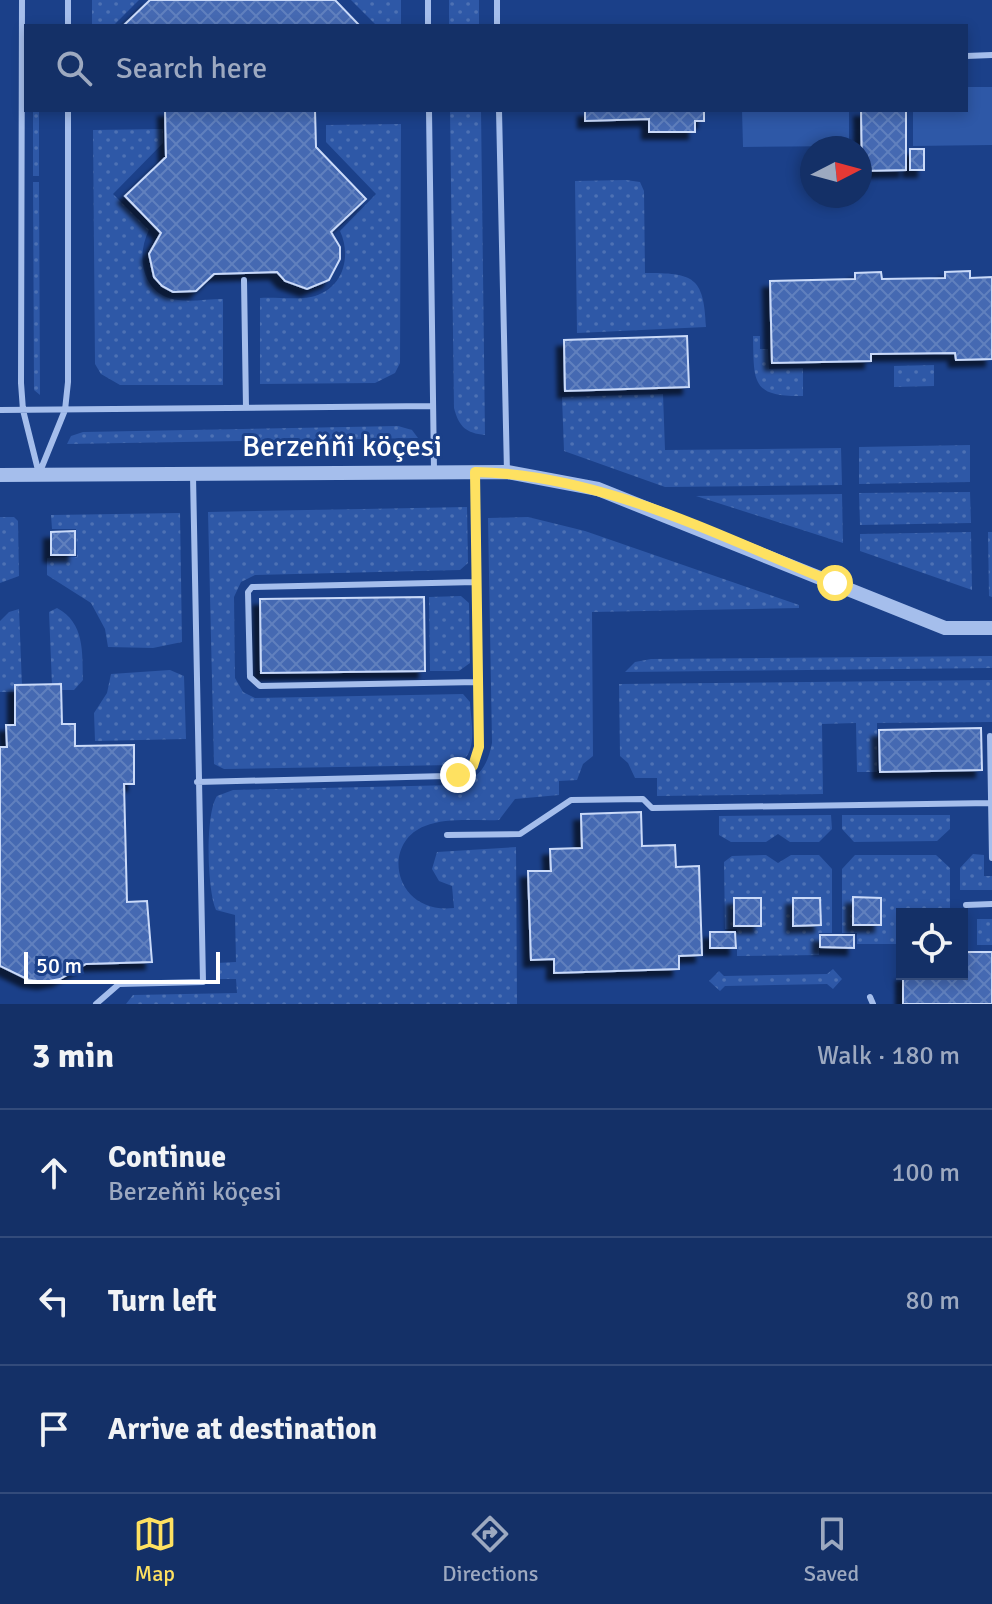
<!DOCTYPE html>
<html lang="en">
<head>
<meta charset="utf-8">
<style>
	body { margin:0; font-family:Signika,sans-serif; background:#213c70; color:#f1f3f6 }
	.controls { position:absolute; right:24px; bottom:24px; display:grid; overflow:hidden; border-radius:0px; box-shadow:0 4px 12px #0003 }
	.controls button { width:72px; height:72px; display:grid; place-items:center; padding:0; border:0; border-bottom:2px solid #334b7b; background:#143067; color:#f1f3f6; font:40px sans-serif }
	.compass { position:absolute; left:800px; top:136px; width:72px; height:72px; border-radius:50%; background:#143067; box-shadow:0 4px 12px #0003; rotate:84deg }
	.scale { position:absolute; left:24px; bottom:20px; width:196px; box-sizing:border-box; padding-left:8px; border:4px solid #fff; border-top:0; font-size:22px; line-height:28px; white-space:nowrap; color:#fff; -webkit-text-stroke:6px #1b4089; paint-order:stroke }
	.stop { position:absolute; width:24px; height:24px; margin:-18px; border:6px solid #fee161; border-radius:50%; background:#fff }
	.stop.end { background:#fee161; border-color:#fff; box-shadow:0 2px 8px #0008 }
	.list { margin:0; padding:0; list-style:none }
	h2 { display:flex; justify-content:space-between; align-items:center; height:104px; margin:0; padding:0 32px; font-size:34px }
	h2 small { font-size:26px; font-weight:400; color:#9da9c0 }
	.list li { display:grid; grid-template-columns:52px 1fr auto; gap:24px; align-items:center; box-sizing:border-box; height:128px; padding:0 32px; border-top:2px solid #334b7b }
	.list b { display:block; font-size:30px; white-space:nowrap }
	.list p { margin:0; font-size:26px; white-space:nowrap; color:#9da9c0 }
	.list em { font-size:26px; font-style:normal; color:#9da9c0 }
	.icon { flex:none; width:44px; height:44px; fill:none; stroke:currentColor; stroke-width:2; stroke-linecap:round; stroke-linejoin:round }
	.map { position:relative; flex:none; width:992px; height:1004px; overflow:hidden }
	.search { position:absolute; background:#143067; box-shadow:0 4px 12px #0003; left:24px; right:24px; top:24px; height:88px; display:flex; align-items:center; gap:20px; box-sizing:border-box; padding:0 28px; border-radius:0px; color:#9da9c0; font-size:30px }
	.sheet { height:488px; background:#143067 }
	nav { display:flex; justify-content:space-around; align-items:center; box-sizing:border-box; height:112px; border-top:2px solid #334b7b; background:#143067; font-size:22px; color:#9da9c0 }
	nav a { display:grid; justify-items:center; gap:4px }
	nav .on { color:#fee161 }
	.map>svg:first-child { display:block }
	.grass { fill:url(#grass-dots) }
	.green { fill:#2e58a7 }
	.building { fill:url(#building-cross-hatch); stroke:#cadaf9; stroke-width:2; filter:url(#shadow) }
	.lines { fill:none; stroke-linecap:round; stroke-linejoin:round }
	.service { stroke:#a5beec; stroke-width:6 }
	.tertiary { stroke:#a5beec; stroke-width:14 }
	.route { stroke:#fee161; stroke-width:10 }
	.labels { text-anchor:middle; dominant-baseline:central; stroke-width:6; stroke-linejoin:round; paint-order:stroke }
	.street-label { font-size:30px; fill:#fff; stroke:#1b4089 }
</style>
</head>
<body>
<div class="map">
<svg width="992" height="1004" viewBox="0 0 992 1004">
	<defs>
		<pattern id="grass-dots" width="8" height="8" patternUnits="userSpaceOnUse" patternTransform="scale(2)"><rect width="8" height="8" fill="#2e58a7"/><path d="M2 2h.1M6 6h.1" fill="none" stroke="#4d71b4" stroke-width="1.8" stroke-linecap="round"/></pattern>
		<pattern id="building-cross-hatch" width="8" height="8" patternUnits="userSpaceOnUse" patternTransform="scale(2)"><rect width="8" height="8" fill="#4469b2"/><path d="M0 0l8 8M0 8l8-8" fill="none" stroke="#6080be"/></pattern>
		<filter id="shadow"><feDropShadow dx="-7" dy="7" stdDeviation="2" flood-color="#0009"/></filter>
	</defs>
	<rect width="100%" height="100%" fill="#1b4089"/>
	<path class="grass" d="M92,0H139L113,26H92Z
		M351,0H401V26H377Z
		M449,0H479V26H449Z
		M33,110H39V176H33Z
		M450,110H481L485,435C466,433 459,427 454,408Z
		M401,124L400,363L395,373L375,383L260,384V298C276,297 295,300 311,297C343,290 352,257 340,231L376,194L326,142V125Z
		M163,129V143L113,194L149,230C135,257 143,296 178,300C192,302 208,299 223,299V385H120L101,374L95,364L93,130Z
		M626,180L640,182L644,191L645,273C693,273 704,276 706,327L577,333L575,181Z
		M33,182H39L40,395L34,390Z
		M753,336H760V349H768L769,369L803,368V396C751,397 754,382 753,336Z
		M934,365V386L894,387V366Z
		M663,394L665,450L841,448L842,485L665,487L564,451L562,397Z
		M398,426L412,430L418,438L67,444L71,436L83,432Z
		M970,445V482L859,484V447Z
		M970,492L971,523L860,525L859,493Z
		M842,494L843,543L696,496Z
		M467,507L468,563L460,570L255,575L241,582L234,597L235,678L243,692L255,698L463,694L470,702C471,723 480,759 453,765L224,769L214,764L208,512Z
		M180,513L182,642L153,648L108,647L105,629L91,603L47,575V558L77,557L76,529H52L51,515Z
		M0,517H14L18,521L19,576L0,583Z
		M528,517L585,531L799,605V608L592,612L593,756L583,764L577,780L559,781V795L515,799L499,820C476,821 447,817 425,826C380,843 394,915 454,908L452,886L439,881L432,869L437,852L516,847L517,1004H126L133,995L237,993L236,979H217L216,963L236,962L235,915L216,910C207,890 205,814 217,796L233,790L456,785C480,778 487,767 492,743L488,518Z
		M971,532L972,590L860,551V534Z
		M988,532H992V597L989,596Z
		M461,596L469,603L470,663L459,671H430L429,597Z
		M57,608C85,623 82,652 83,680L74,690H58L52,685L49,612Z
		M19,609L22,686L16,692H0V621L9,612Z
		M992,656V668L625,672L635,662L651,659Z
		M170,670L184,676L186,739L95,741L94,713L107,693L111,674Z
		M992,680V722L877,723V772H857L856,723L822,724L823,794L657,796V778H635L628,763L620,756L619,684Z
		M831,815L832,829L819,842H790L778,834L766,842H731L719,835V816Z
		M842,815H950V829L937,841L854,842L842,829Z
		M973,854L984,855V876H992V890H960V868Z
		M766,855L778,863L791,855H819L832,869V933H819V955L737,956V929H725L724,862L732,856Z
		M855,855H936L950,868V914H902V944H857V933H842V869Z
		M977,919H992V945H977Z
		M833,969L842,979L833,989L827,984L725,986L720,991L709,981L719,971L724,976L827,974Z"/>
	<path class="green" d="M966,87H992V145L913,146V110H966Z
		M742,110H849V146L743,147Z"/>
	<path class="building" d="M150,0H335L360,26H123Z
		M165,110H315L316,147L366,199L331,232L340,247V259L329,280L307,289L285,281L277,272L214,274L196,291L173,292L162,286L154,277L149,254L161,233L125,196L166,157Z
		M585,110H704V121H695V132H649V119L585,121Z
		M861,110H906V170L862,171Z
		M910,149H924V170H910Z
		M970,271V278L992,277V359L956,360L955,353L871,354V361L772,363L770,281L855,279V273L881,272L882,279L945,278V272Z
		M687,336L689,387L565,391L564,340Z
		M75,531V555H51V532Z
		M424,597L425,671L261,673L260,599Z
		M61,684L62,724H75V746L134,745V784H124L127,902L147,901L152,962L86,964L60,979L44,982L29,980L0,966V747H7L6,725H15V685Z
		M981,728L982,770L880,772L879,730Z
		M641,812L642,846L675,845L676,867L699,866L702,955L679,956V969L554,973V959L531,960L528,871H551L550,849L582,848L581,814Z
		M853,897L881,898V925H853Z
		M734,898H761V926H734Z
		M793,898H820L821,925L793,926Z
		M710,932H735L736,948H710Z
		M820,935H854V948L820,947Z
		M962,947L963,952H992V1004H903V974H962Z"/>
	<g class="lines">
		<path class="service" d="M22,0L21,383L23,410L39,474
			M428,0V26
			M497,0V26
			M68,26V0
			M966,56L992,55
			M429,110L434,470
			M499,110L507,472
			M244,280L246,408
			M0,410L432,406
			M39,474L65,410L68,382V110
			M476,582L252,587L248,592L250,677L260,686L478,682
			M990,736L992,858
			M197,782L447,776C467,773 476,767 479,747L475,472
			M447,835L520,834L571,800L643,799L652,808L992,803
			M966,905L992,904
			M870,997L873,1004
			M96,1004L119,984L203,982L193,476"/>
		<path class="tertiary" d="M0,475L507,472L598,489L945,628H992"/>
	</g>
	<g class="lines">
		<path class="route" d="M458,775L473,766L479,747L475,472C602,474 720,537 835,583"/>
	</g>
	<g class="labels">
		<g class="street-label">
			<text x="342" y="446">Berzeňňi köçesi</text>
		</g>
	</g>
</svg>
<div class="controls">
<button><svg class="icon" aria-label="locate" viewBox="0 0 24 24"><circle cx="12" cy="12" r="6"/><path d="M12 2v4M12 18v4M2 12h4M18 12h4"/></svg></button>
</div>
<svg class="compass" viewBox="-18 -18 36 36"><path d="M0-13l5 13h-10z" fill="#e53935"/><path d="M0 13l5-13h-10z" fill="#9da9c0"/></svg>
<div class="scale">50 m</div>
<div class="stop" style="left:835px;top:583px"></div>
<div class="stop end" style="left:458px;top:775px"></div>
<div class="search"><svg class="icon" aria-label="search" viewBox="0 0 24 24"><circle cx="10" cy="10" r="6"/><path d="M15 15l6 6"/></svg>Search here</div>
</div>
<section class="sheet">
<h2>3 min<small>Walk · 180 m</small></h2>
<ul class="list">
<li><svg class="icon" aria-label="ahead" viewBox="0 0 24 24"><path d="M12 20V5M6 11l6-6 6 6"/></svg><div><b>Continue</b><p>Berzeňňi köçesi</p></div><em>100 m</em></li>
<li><svg class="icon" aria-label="left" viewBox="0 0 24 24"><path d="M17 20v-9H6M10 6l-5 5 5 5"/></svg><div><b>Turn left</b></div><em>80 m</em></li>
<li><svg class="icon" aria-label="arrive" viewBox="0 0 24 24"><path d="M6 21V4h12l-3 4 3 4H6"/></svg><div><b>Arrive at destination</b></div></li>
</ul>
</section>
<nav>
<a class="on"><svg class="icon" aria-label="map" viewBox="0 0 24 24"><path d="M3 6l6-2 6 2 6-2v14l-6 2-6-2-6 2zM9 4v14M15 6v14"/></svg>Map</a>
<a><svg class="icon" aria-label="directions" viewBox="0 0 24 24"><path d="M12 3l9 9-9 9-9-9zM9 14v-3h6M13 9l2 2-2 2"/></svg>Directions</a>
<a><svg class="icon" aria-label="saved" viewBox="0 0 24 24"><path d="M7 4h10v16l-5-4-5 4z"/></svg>Saved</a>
</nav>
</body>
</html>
